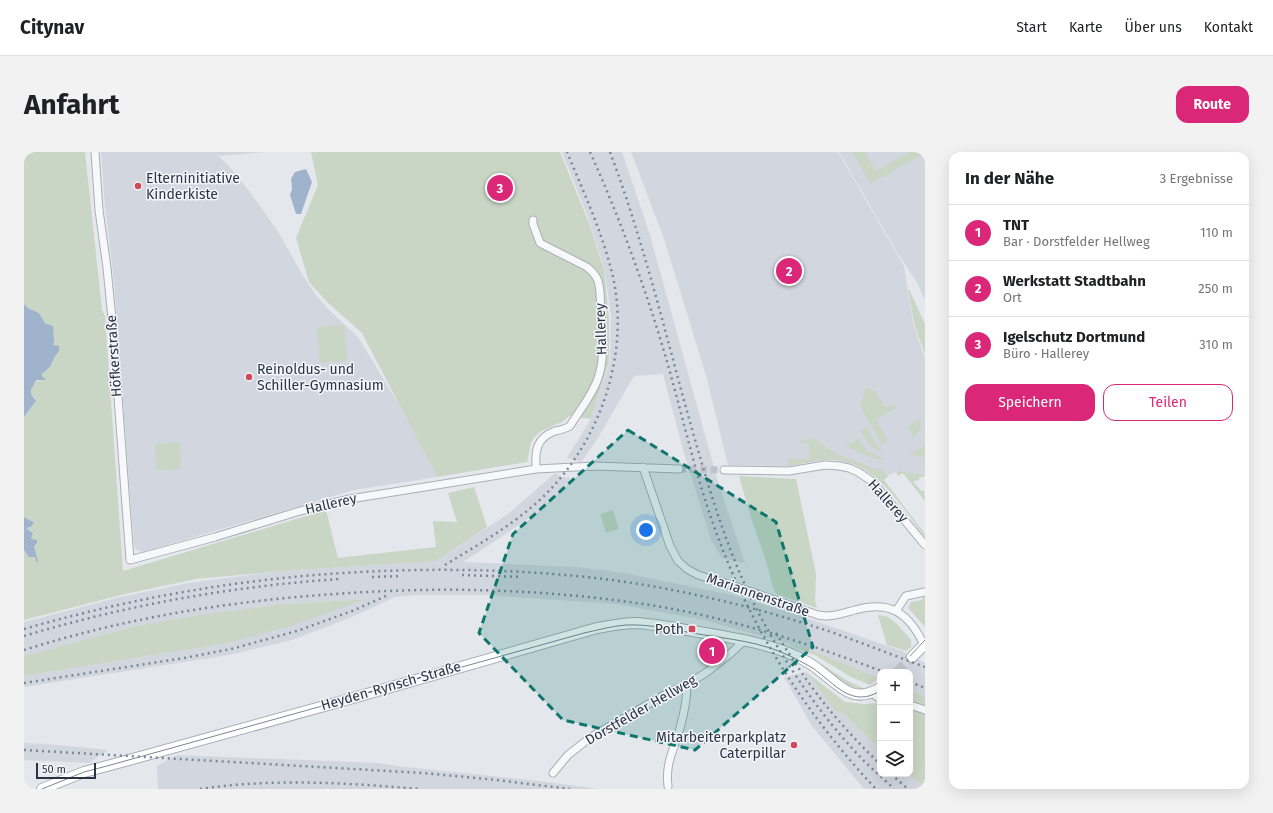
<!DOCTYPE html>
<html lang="de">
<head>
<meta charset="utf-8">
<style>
	body { margin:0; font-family:"Fira Sans",sans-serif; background:#f2f2f2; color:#202124 }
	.controls { position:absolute; right:12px; bottom:12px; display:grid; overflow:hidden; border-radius:8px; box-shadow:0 4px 16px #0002 }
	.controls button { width:36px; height:36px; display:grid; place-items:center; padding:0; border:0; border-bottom:1px solid #e0e0e0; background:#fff; color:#202124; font:20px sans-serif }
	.scale { position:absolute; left:12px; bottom:10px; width:60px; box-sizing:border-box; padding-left:4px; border:2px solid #2b3445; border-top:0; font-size:11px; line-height:14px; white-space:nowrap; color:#2b3445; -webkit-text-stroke:3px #f4f6f9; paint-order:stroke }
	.you { position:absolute; left:622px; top:378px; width:14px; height:14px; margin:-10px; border:3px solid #fff; border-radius:50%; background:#1a73e8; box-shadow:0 0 0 6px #1a73e833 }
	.badge { display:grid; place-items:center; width:26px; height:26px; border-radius:50%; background:#db2777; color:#fff; font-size:13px; font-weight:700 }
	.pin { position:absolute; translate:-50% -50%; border:2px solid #fff; box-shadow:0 1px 4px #0006 }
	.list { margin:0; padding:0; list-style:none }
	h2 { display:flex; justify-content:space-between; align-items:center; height:52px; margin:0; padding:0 16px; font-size:17px }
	h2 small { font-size:13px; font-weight:400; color:#757577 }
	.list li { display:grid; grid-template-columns:26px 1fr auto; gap:12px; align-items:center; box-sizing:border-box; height:56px; padding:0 16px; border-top:1px solid #e0e0e0 }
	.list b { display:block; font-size:15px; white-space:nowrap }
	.list p { margin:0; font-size:13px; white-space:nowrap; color:#757577 }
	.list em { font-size:13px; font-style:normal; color:#757577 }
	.actions { display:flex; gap:8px; padding:12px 16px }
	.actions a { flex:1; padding:9px 0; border:1px solid #db2777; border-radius:12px; text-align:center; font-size:14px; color:#db2777 }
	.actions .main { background:#db2777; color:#fff }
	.icon { flex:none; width:22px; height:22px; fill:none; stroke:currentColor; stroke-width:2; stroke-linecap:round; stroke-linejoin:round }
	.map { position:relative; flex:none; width:901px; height:637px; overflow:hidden; border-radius:12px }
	header { display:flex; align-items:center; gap:24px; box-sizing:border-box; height:56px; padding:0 20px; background:#fff; border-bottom:1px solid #e0e0e0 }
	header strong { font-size:19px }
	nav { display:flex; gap:22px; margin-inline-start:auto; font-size:14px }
	.intro { display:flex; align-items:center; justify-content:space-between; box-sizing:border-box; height:96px; padding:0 24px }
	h1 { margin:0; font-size:28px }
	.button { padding:10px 18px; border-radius:12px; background:#db2777; color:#fff; font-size:14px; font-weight:700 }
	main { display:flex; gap:24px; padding:0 24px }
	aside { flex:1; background:#fff; border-radius:12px; box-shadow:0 4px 16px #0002 }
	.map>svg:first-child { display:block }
	.built { fill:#d2d6de }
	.green { fill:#c9d6c5 }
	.water { fill:#9fb4cc }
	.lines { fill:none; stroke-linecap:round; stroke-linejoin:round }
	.minor-tunnel { stroke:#bfc3cb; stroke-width:7; stroke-dasharray:7 3.5; stroke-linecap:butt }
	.secondary-tunnel { stroke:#bfc3cb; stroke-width:10; stroke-dasharray:10 5; stroke-linecap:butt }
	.minor-casing { stroke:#a9aeb7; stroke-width:9 }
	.secondary-casing { stroke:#a9aeb7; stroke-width:12 }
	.minor { stroke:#f7f8fa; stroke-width:7 }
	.secondary { stroke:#fff; stroke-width:10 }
	.tram { stroke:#7d8696; stroke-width:1 }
	.rail { stroke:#7d8696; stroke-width:2.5; stroke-dasharray:2 4; stroke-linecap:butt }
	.marked { fill:#0f766e; fill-opacity:0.2; stroke:#0f766e; stroke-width:3; stroke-dasharray:8 5; stroke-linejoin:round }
	.poi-dot { fill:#d1495b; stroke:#f4f6f9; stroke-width:1.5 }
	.labels { text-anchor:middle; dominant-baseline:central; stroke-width:3; stroke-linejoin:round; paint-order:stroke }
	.poi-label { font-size:14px; fill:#2b3445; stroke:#f4f6f9; text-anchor:start }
	.street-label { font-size:14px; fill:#2b3445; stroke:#f4f6f9 }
</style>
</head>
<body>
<header>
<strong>Citynav</strong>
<nav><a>Start</a><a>Karte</a><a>Über uns</a><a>Kontakt</a></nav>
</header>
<div class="intro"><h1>Anfahrt</h1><a class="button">Route</a></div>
<main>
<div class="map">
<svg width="901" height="637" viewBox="0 0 901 637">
	<rect width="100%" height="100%" fill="#e4e7ec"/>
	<path class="built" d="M77,0H243L194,4L205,14L225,39L253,78L278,122L292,143L304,157L333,184L337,190L377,256L413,325L330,338L119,400L113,398L110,393L90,129L81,54Z
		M538,0H598L626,83L694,330L721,411L698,406L687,388L660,301L639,222L610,224L572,289L558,309L554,311L555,309L543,306L567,267L586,210L587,163L580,115L564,65Z
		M607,0H814L880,114L889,171L901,207V323L875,319L854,327L847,321L830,312L810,308H800L764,314L704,313L683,227L662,158L639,84Z
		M815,0H901V148L894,132L873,100Z
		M530,322H535L534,323L543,326L544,324L547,328L524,351L498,371L439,410L554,415L600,421L708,443L765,460L878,499L901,511V544L886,538V520H856V527L784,497L676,467L591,452L462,443H394L371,445L330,464L268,488L205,503L0,535V524L204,491L342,447L262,452L175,463L108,475L0,504V470L96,445L170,430L259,419L412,409L484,362Z
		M782,520L812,560H818L856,598V622H884L901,634V637H840L788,574L760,525Z
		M0,591L23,592L84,598L65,611L0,608Z
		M153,603L354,611L373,614L515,629L575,637H134L133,614Z"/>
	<path class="green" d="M0,0H61L78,158L81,164L99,419L302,358L314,406L412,395L409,369L433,370L424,341L450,335L463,375L412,409L259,419L172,427L97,443L0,468V398L3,402L11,405L12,410L13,405L7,387L9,381L3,377L4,375H7L9,369L0,365V265L11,251V246L7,242C7,231 11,228 21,228L18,224V222L26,215L31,193H29V174L21,171L15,161L4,156L0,152Z
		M287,0H536L565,71L580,117L585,167V210L567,267L545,264C535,276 514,274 507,291C505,297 505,304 503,310L413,325L338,181L303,150L285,130L272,86L294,33Z
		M828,0H841L852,19L886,0H893L894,2L897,0L901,1L846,32Z
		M884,137H885L901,172V203L890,171Z
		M320,173L323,209L296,211L293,175Z
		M842,235L852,240L861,255L871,253L872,256L852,268L864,288L858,292L836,254Z
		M897,266L896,277L890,286L884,274Z
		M842,275L858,300C847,296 842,289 836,279Z
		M778,286L780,289L790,286L803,296L814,302L848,316L859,318L864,324L860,328L901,382V385C877,354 853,311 810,308C794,307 779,312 764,314V307H785V291H777Z
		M834,287L844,299L858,306V308L845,305L822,294Z
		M155,290L157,317L133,318L131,292Z
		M901,294V305L888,303L886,301Z
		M875,319L901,323V324L895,326V328L889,329L897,339H901L900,342L901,344V349L879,321L874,324L872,320Z
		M715,324L772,327L792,422L791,449L793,456L752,442L749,435L741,406L727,366Z
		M589,358L595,377L582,381L576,362Z
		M901,444V475L884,456L887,450L898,448L899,445Z
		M343,447L266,474L204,491L0,524V504L108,475L175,463L262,452Z
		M854,463L864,465L874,473L887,488V495L882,499L863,493Z
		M764,492L784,497L855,526L846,533L827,525L791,503L767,494Z
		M797,512L824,529L841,537H835L821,533Z
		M782,520L821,550L841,552L856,551V598L818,560H812Z
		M886,538L901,544V554L886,549Z
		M886,555L901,560V634L884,622H886Z"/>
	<path class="water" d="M282,17L288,30L277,62H272L266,43L268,37L267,27L271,20Z
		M0,152L4,156L15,161L21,171L29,174L30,189L29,193L35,194V199L31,204L26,215L18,222V224L22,228H13L11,230L7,238V242L12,249L0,265Z
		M0,365L10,370L7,375H4L3,377L9,381L7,387L13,388V391L10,394L14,409L12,410L11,405H5L0,398Z"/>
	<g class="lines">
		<path class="minor-tunnel" d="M655,317L700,318"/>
		<path class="secondary-tunnel" d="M873,520L888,505"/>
		<g class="minor-casing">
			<path id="minor" d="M71,0L75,58L83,116L89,177L106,408L191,385L276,359L326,347L512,317L571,314L655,317
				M509,68V72L516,91L563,115C568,119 572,123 574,129C577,138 576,148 577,157C578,181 582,206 573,229C567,245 555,259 546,274C541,277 537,278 531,279C512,286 511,299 512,317
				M619,315L646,394L654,409L663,417L674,423L707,433L794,463C807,466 819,461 831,458C866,448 885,461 900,493
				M700,318L765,319L801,313L815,314L825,316L834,320L849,330L901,393
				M872,459L882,444L901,440
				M848,541L856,547
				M886,553L901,558
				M529,621L544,603L567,585L644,541L667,530L683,520L707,501L721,488
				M644,634C641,611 650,598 656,576C660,562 663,547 663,532"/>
		</g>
		<g class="secondary-casing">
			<path id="secondary" d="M888,505L901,492
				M18,637L60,620L83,614L322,548L573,476C585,474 599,471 612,471C631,472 650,476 669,479C704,485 739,490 772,504C780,508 788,512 795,518C816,534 829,553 856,536"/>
		</g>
		<use href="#minor" class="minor"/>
		<use href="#secondary" class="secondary"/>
		<path class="tram" d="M886,504L901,488
			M18,637L60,620L83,614L560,481C574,478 588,474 602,473C626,472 651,478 674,482C705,487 738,490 766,504C774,508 782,512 790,517C810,531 828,557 856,539"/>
		<path class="rail" d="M566,0C597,69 623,140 644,213C661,273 674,335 697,393C731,483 786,567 852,637
			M586,0C616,80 637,163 659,245C679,316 698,388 731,454C759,509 796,563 839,608C849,618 860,627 870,637
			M421,413C455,392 491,372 520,344C576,289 606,203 589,125C579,82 560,41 543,0
			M438,423L498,425
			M348,425L378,424
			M0,477C132,439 259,420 396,418C474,417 551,421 627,434C689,445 751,461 810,481C841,492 871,504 901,515
			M752,481C765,502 778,522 793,542C812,567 833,590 856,612
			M0,484C103,453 209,434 316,427
			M0,498C101,466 206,449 311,442C419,434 526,437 632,454C710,467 786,492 860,520
			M886,530L901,536
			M0,531L160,506L207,497L273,479L328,459L362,444
			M0,598L399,621L473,628L546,637
			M867,622L884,637
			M176,637C249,626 323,631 396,637"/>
	</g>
	<path class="marked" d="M604,278L752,370L789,495L671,598L539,568L455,481L489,382Z"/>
	<g class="poi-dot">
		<circle cx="114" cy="34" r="4"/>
		<circle cx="225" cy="225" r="4"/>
		<rect x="664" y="473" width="8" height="8" rx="2"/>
		<circle cx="770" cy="593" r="4"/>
	</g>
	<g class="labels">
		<g class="poi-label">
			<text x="122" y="26">Elterninitiative<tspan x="122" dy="16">Kinderkiste</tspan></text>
			<text x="233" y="217">Reinoldus- und<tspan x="233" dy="16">Schiller-Gymnasium</tspan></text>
			<text x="660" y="477" text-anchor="end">Poth</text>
			<text x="762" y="585" text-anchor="end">Mitarbeiterparkplatz<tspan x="762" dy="16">Caterpillar</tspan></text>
		</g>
		<g class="street-label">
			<text transform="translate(577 177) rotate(-92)">Hallerey</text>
			<text transform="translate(90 204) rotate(-94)">Höfkerstraße</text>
			<text transform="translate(864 349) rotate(48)">Hallerey</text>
			<text transform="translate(307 352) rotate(-13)">Hallerey</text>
			<text transform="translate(734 443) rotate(19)">Mariannenstraße</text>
			<text transform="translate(367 534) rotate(-16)">Heyden-Rynsch-Straße</text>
			<text transform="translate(617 558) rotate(-30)">Dorstfelder Hellweg</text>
		</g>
	</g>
</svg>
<div class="controls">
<button>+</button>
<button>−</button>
<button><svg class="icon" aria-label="layers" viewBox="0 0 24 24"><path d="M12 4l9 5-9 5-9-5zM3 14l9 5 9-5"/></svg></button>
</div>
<div class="scale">50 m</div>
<div class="you"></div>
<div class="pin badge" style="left:688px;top:499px">1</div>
<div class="pin badge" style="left:765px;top:119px">2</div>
<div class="pin badge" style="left:476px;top:36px">3</div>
</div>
<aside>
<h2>In der Nähe<small>3 Ergebnisse</small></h2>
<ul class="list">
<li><span class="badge">1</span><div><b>TNT</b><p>Bar · Dorstfelder Hellweg</p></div><em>110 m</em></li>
<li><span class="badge">2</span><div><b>Werkstatt Stadtbahn</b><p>Ort</p></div><em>250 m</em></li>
<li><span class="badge">3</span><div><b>Igelschutz Dortmund</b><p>Büro · Hallerey</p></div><em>310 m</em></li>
</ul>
<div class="actions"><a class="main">Speichern</a><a>Teilen</a></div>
</aside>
</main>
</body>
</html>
